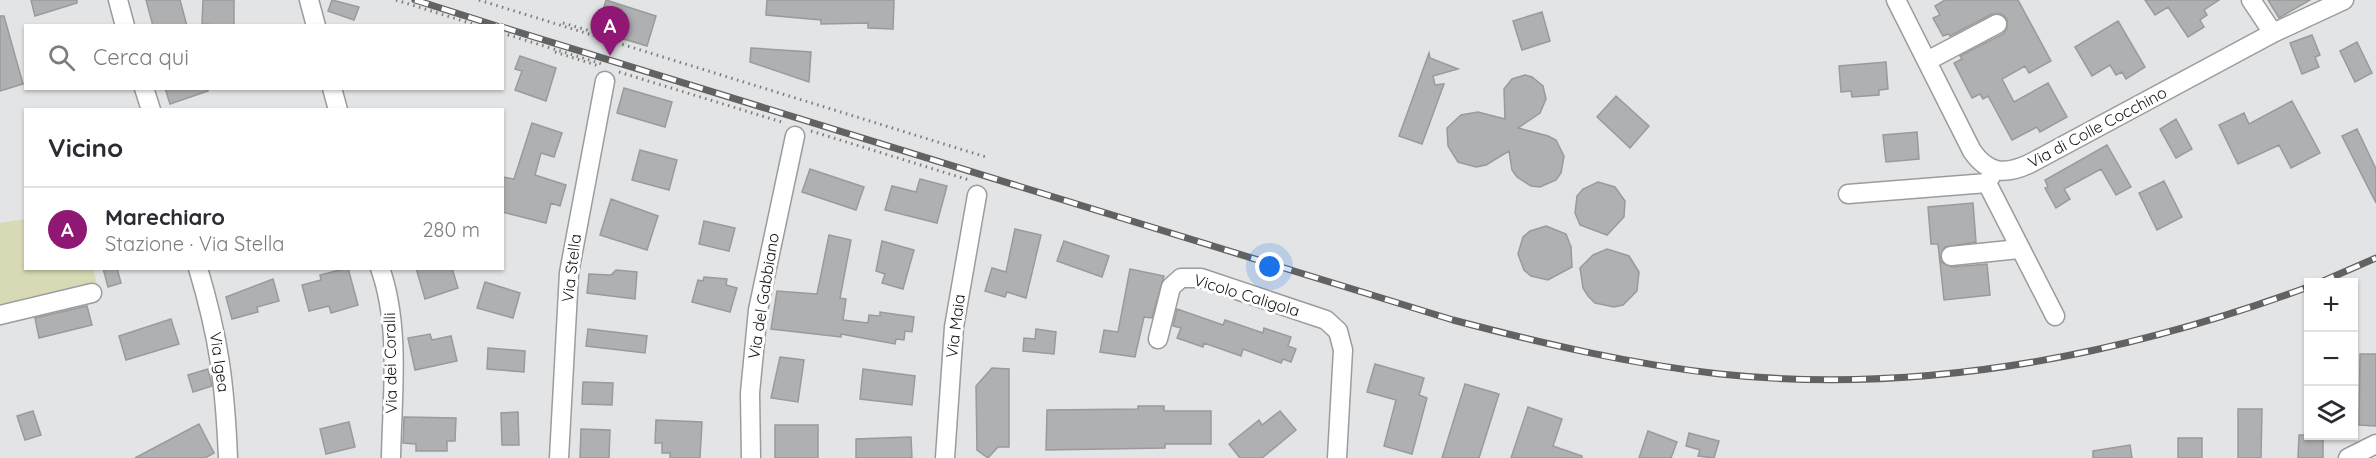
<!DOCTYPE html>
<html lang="it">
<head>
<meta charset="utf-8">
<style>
	body { margin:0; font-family:Quicksand,sans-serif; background:#f7f7f7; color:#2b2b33 }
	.controls { position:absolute; right:18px; bottom:18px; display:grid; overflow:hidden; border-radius:0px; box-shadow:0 2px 4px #0004 }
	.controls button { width:54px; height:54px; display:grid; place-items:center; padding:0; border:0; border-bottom:2px solid #e1e1e2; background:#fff; color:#2b2b33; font:30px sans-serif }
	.you { position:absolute; left:1270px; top:267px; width:21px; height:21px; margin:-15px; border:4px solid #fff; border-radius:50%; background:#1a73e8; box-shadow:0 0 0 9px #1a73e833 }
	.badge { display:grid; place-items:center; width:39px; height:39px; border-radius:50%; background:#911774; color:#fff; font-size:20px; font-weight:700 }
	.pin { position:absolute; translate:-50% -50px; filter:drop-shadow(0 2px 3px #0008) }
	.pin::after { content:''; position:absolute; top:32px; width:21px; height:18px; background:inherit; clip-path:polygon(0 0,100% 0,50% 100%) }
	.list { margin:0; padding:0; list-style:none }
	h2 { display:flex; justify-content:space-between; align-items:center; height:78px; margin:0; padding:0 24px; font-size:26px }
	h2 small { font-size:20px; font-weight:400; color:#7c7c81 }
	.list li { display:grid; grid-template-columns:39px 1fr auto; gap:18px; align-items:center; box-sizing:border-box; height:84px; padding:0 24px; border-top:2px solid #e1e1e2 }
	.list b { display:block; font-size:22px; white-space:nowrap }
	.list p { margin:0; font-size:20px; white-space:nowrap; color:#7c7c81 }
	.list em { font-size:20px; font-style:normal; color:#7c7c81 }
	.icon { flex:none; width:33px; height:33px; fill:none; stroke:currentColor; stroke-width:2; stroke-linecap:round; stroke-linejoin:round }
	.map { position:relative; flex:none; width:2376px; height:458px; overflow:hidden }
	.search { position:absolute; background:#fff; box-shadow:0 2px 4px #0004; left:24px; top:24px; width:480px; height:66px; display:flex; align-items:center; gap:15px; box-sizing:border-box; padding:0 21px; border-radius:0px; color:#7c7c81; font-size:22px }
	.panel { position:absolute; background:#fff; box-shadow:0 2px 4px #0004; left:24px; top:108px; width:480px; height:162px; border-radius:0px }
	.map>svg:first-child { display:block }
	.green { fill:#d8dab5 }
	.building { fill:#afb0b1; stroke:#999a9b; stroke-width:1.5 }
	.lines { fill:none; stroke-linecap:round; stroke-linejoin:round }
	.minor-casing { stroke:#9b9c9d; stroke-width:21 }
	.path { stroke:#7c7c7d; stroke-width:3; stroke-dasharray:1.5 4.5; stroke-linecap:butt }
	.minor { stroke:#fff; stroke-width:18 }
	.rail-casing { stroke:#626263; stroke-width:7 }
	.rail { stroke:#fff; stroke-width:4.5; stroke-dasharray:14; stroke-linecap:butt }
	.labels { text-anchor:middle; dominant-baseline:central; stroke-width:6; stroke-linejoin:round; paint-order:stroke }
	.street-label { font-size:16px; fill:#141415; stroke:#fff }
</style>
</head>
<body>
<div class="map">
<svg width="2376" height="458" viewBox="0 0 2376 458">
	<rect width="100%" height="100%" fill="#e3e4e5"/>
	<path class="green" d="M25,219L26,268L93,269L97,284L0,307V223Z"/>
	<path class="building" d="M31,0H77V3L35,16Z
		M146,0H180L187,26H153Z
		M203,0H234V26L202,24Z
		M332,0L359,7L354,20L328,11Z
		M606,0L656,16L647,46L597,31Z
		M767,0H894L893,29L868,28V23L821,24V20L766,15Z
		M1945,0H2018L2051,61L2029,73L2025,66L2002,79L2014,102L2048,83L2067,117L2040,132L2037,127L2012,140L1988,96L1983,99L1980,94L1972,98L1954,63L1962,59L1960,56L2003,34L2007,29V19L2002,14H1992L1950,36L1948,34L1943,36L1933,18L1940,15L1935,6Z
		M2145,0H2219L2204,10L2207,15L2200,20L2204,27L2188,37L2168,7L2155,15Z
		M2268,0H2310L2279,18Z
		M1542,12L1550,41L1522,50L1513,21Z
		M0,16H4L23,84L0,91Z
		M2118,21L2145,67L2126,79L2122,72L2116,75L2110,65L2092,76L2075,47Z
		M2312,35L2320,55L2315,57L2319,67L2302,74L2290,43Z
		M2357,42L2372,73L2355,82L2340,51Z
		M751,48L811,52L809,82L750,62Z
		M1429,53L1430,58L1458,69L1433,76L1435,85L1444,84L1422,144L1399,136Z
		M520,56L556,68L546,101L515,90L522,71L515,69Z
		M1886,62L1888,89L1879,90V95L1852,97L1851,91L1841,92L1839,66Z
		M1525,75L1532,77L1543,86L1546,99L1540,113L1518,128L1548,136L1556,140L1564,156L1561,173L1556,180L1540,187L1531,186L1517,177L1512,170L1509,151L1486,165L1476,167L1458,162L1448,146L1447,128L1461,115L1478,112L1505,119L1504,89L1512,79Z
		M165,88H208V91L170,104Z
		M624,88L672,102L665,127L617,113Z
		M1616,96L1649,126L1630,148L1597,117Z
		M2292,101L2320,153L2291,168L2279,145L2238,164L2219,125L2244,113L2249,124Z
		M2176,119L2192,149L2176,158L2160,129Z
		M532,123L562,133L554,157L541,153L535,175L566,185L560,206L551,203L546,223L502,212V177L514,179Z
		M2357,129L2376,169V203L2342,136Z
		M1917,132L1919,159L1886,162L1883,135Z
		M2107,145L2131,187L2116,195L2101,169L2064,189L2070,199L2056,208L2045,188L2048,187L2045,180Z
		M640,150L677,160L669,190L632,180Z
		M810,169L864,187L856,210L802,192Z
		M920,179L947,186L937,223L885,210L892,186L916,192Z
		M2164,181L2182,217L2157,230L2139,193Z
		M1598,182L1615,187L1625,201L1624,217L1607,235L1580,225L1575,213L1577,196L1583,189Z
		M611,199L658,216L647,250L600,235Z
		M1973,203L1976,242L1945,247L1940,258L1942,263L1952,267L1987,264L1990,295L1944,300L1938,244H1931L1928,207Z
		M704,221L735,228L729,251L699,244Z
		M1546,226L1566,234L1571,247L1572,267L1548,280L1531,276L1524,270L1518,254L1523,237L1530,231Z
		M1015,229L1041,235L1026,298L1007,292L1005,297L985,291L992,268L1006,272Z
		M829,235L851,240L840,298L846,299L843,320L868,323L869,315L880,316V312L914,317L912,332L905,331L904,340L896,339L895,344L841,334V337L771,329L777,291L817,294Z
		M882,241L914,250L903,289L882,283L885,274L876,271Z
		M1064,241L1109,256L1102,277L1057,261Z
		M1607,249L1629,256L1639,272L1637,291L1623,305L1614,307L1595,303L1588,296L1583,288L1580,268L1593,255Z
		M103,268H117L121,283L108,287Z
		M348,268L358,305L331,313L329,306L309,311L302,285L321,280L320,275Z
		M416,268H452L458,288L425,299Z
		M1130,269L1164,276L1152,318L1144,317L1135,357L1100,352L1104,330L1118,332Z
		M616,270L637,272L635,299L587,293L589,274L611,275Z
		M704,277L727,279L726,285L737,288L730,312L692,302L698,280L703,281Z
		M273,279L279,301L257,307L258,312L232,319L226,297Z
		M485,282L520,293L513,318L477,308Z
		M87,306L92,325L39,338L35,318Z
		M1177,309L1223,325L1225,320L1263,333L1264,328L1291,337L1288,346L1296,349L1291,362L1283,359L1281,363L1243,349L1241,356L1204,343L1203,347L1177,338L1181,328L1173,326Z
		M171,319L179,344L126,360L119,336Z
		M588,329L647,336L645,353L586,346Z
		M1036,329L1056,332L1054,354L1023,351L1024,338L1035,339Z
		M430,334L432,340L451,336L457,361L415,370L408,338Z
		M488,348L525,351L524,372L487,369Z
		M2360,354H2376V426L2359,425Z
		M780,357L804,360L798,402L771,398Z
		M1375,364L1424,378L1419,395L1427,398L1412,454L1384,446L1396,400L1367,392Z
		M992,368L1009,369V447H998L988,458L977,450L976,386Z
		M208,369L212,386L193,392L188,375Z
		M863,369L915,376L912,405L860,399Z
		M583,382L613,383L612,405L582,404Z
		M1465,384L1499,394L1479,458H1442Z
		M1138,406H1164V411H1211V444H1165V448L1046,450L1047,410L1138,409Z
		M1528,407L1562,419L1553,446L1582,456V458H1511Z
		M2238,409H2262L2261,458H2238Z
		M33,411L41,435L25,440L17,416Z
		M1280,411L1296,430L1262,458H1240L1229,444L1259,420L1262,425Z
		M518,412L519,445H502L501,413Z
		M404,417L456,418L455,441H447V451H416V444L403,443Z
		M656,420L702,422L700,458H670V453H662V443H655Z
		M349,422L355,447L326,454L320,429Z
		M199,424L214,453L205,458H135Z
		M775,425H818V458H775Z
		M581,429L610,430L609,458H580Z
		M1648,431L1677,442L1671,458H1639Z
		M1689,433L1719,441L1714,458L1698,456L1700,450L1686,446Z
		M2299,435H2323V458H2298Z
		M911,437L912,458H856V439Z
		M2178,438H2202V458H2178Z
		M2130,445L2132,458H2093V451Z"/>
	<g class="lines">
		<g class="minor-casing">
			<path id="minor" d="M118,0L125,26
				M309,0L316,26
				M1896,0L1972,151C1988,174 2005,175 2029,164L2273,33L2344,0
				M2251,0L2273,33
				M1927,61L1997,24
				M144,88L151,110
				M332,88L338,110
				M1987,183L2055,316
				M1848,194L1987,183L1994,171
				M1951,256L2019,249
				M198,268C219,338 225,385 228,458
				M380,268C401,327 392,397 391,458
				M0,315L92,293
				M1158,339L1171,287L1181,278H1201L1326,320L1338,331L1343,350L1337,458
				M559,458L569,273L605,81
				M751,458L750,393L758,310L795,136
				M945,458L954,327L977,195
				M2348,458L2376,444"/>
		</g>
		<path class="path" d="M396,0L479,26
			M479,0L986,157
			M563,23L594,32L593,36
			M502,33L602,64
			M555,52L599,66
			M619,72L785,123
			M811,131L969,180"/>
		<use href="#minor" class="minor"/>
		<g class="rail-casing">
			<path id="rail" d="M415,0L497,26
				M502,27L1453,320C1541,343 1629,364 1720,374C1920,395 2121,356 2308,287
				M2321,282L2376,258"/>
		</g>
		<use href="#rail" class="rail"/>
	</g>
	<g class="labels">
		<g class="street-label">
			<text transform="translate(2097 127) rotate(-28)">Via di Colle Cocchino</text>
			<text transform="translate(571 268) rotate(-83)">Via Stella</text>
			<text transform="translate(1247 295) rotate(17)">Vicolo Caligola</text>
			<text transform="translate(763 296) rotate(-81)">Via del Gabbiano</text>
			<text transform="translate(955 326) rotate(-83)">Via Maia</text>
			<text transform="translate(220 362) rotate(82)">Via Igea</text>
			<text transform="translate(390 363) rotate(-91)">Via dei Coralli</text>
		</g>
	</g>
</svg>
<div class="controls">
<button>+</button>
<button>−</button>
<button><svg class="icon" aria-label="layers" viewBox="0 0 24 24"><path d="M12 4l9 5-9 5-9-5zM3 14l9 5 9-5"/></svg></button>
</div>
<div class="you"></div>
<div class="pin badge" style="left:610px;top:56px">A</div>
<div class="search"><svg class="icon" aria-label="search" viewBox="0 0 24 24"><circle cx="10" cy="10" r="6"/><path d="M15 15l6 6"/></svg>Cerca qui</div>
<section class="panel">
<h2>Vicino<small></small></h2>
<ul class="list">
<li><span class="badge">A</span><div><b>Marechiaro</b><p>Stazione · Via Stella</p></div><em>280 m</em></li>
</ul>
</section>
</div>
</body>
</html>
